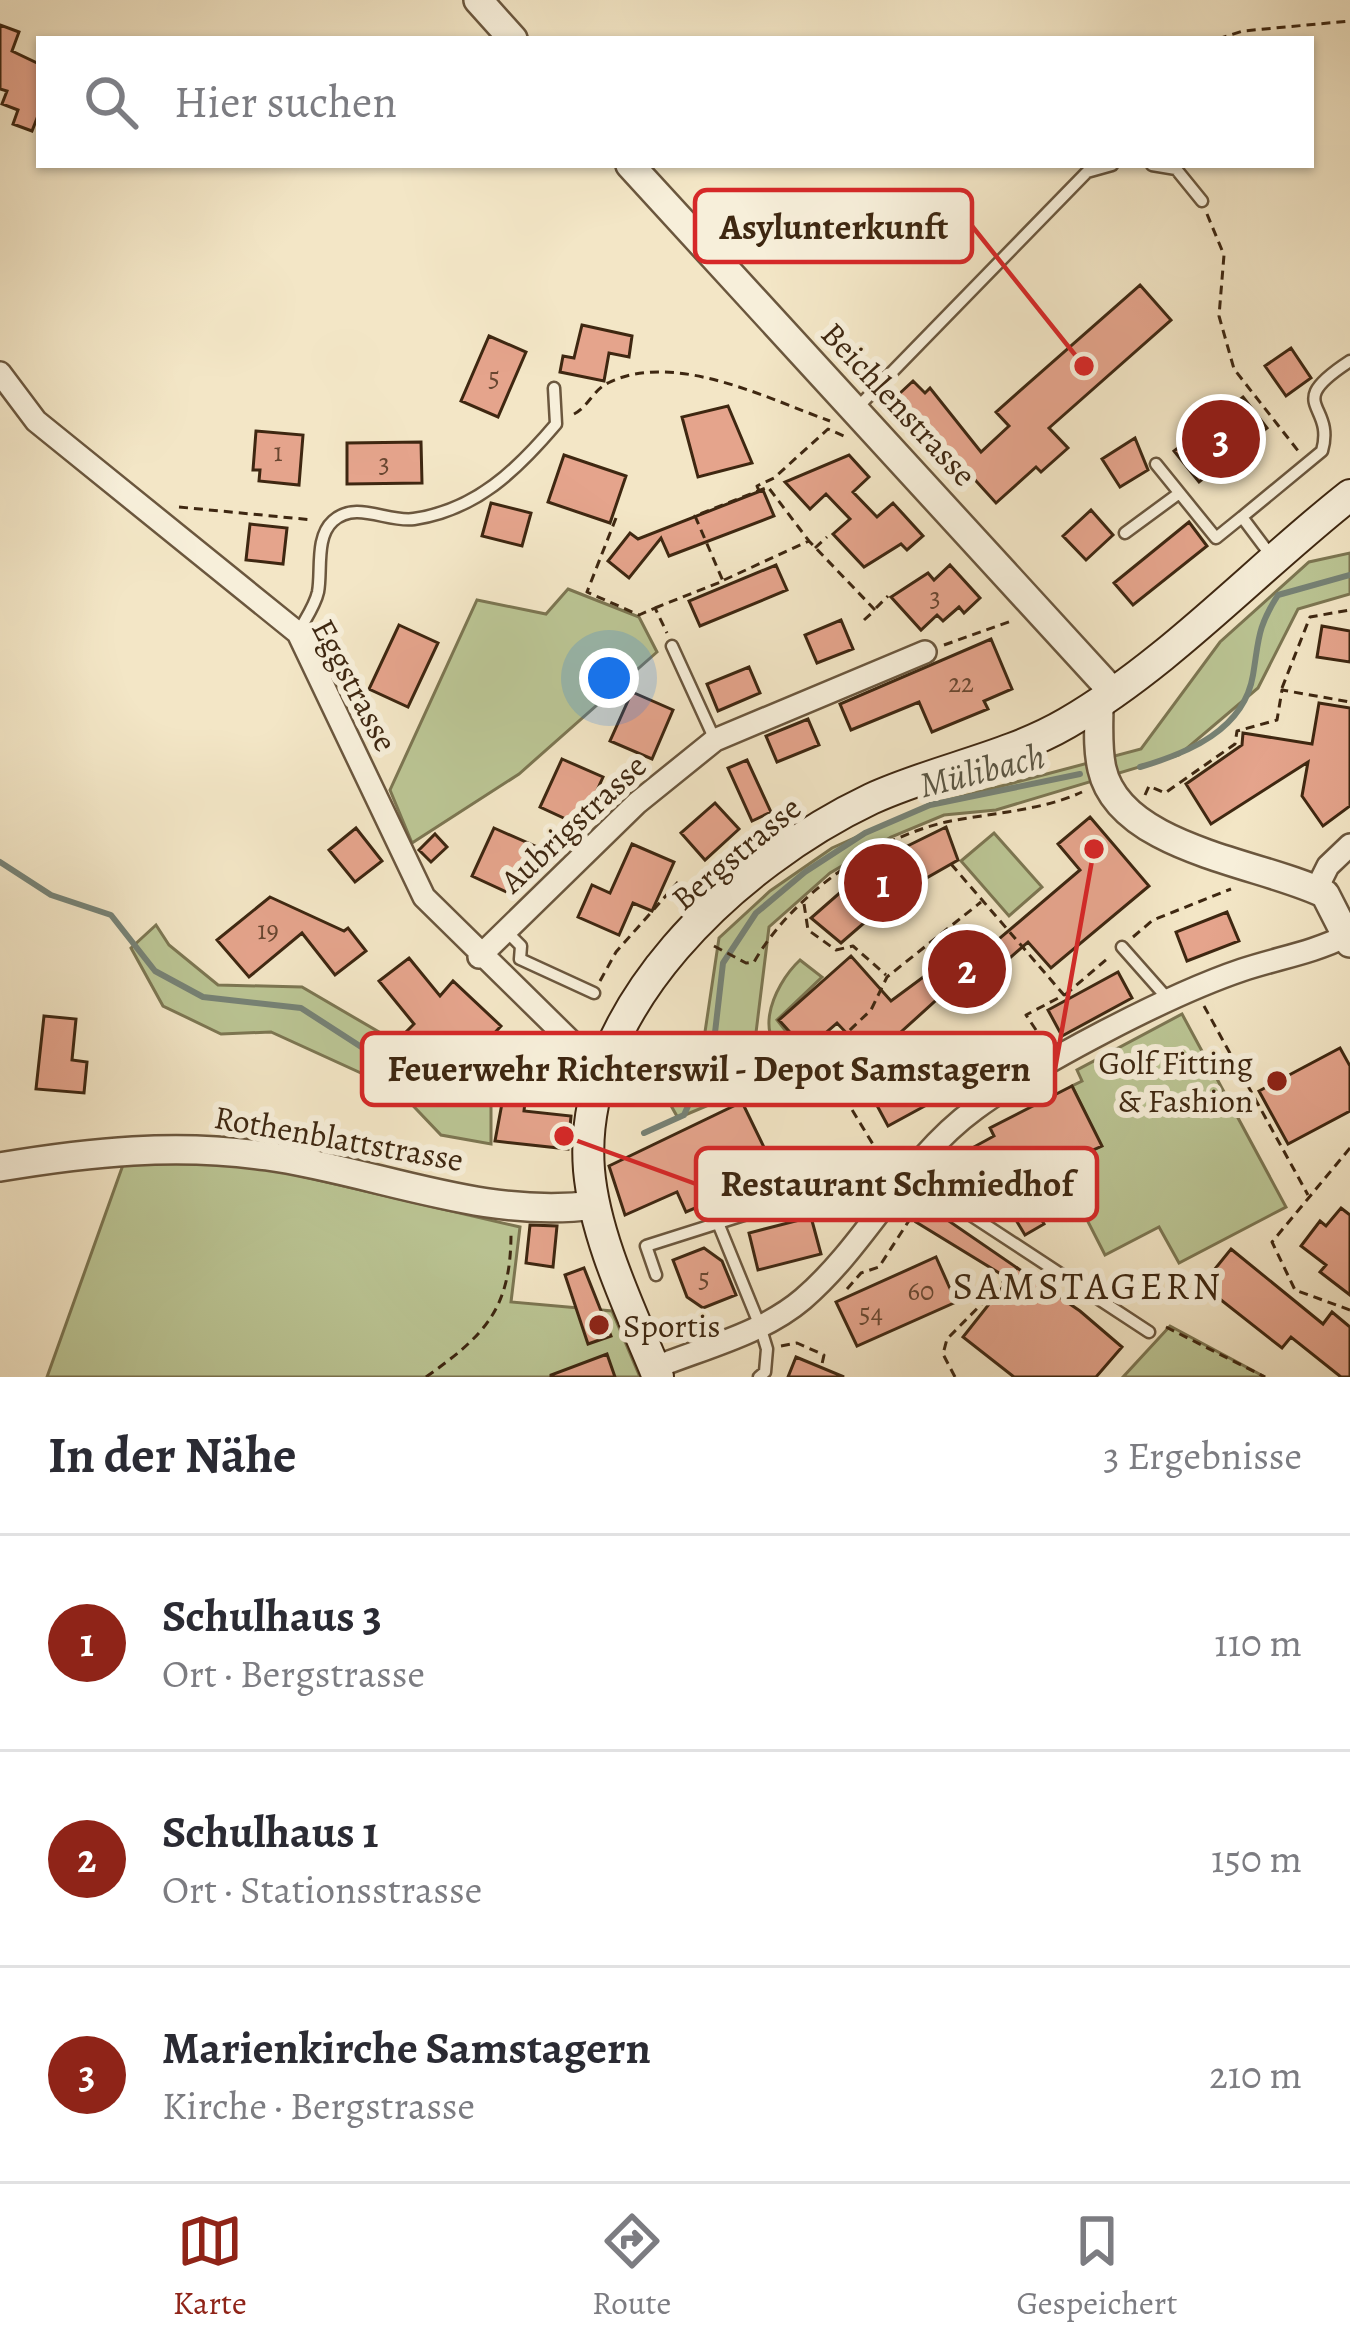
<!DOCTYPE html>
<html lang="de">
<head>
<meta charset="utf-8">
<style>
	body { margin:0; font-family:Alegreya,serif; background:#f2f2f3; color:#2b2b33 }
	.you { position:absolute; left:609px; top:678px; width:42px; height:42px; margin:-30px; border:9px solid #fff; border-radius:50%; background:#1a73e8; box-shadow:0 0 0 18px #1a73e833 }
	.badge { display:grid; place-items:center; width:78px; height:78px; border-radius:50%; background:#8f2418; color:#fff; font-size:39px; font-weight:700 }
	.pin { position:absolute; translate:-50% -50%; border:6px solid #fff; box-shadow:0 3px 12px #0006 }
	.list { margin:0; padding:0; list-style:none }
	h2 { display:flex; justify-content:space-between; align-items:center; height:156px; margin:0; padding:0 48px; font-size:51px }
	h2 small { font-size:39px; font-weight:400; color:#7c7c81 }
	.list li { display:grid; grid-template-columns:78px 1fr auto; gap:36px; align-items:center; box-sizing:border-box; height:216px; padding:0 48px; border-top:3px solid #e1e1e2 }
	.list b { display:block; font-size:45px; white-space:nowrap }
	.list p { margin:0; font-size:39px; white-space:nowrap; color:#7c7c81 }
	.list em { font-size:39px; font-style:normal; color:#7c7c81 }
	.icon { flex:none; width:66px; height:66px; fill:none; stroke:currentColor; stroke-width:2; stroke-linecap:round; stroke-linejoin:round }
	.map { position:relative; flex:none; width:1350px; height:1377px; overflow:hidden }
	.search { position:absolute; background:#fff; box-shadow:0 3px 9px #0004; left:36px; right:36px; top:36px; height:132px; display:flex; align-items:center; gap:30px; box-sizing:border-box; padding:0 42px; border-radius:0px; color:#7c7c81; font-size:45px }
	.sheet { height:804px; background:#fff }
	nav { display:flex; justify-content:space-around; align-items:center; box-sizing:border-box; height:168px; border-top:3px solid #e1e1e2; background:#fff; font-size:33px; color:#7c7c81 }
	nav a { display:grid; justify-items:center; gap:6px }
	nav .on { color:#8f2418 }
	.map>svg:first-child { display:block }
	.green { fill:#bbc594; stroke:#7c7652; stroke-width:3 }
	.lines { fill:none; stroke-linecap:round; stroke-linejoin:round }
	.stream { stroke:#768276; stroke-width:6 }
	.building { fill:#e5a48c; stroke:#3e2711; stroke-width:3 }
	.service-casing { stroke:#6b573e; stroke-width:15 }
	.minor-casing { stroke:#6b573e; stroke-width:26 }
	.tertiary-casing { stroke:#6b573e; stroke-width:32 }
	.secondary-casing { stroke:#3e2711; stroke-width:34 }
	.path { stroke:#3e2711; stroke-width:3; stroke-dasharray:9 6; stroke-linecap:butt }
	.service { stroke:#f7efda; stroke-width:10 }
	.minor { stroke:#f7efda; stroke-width:21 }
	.tertiary { stroke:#f7efda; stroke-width:27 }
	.secondary { stroke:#f7efda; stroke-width:30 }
	.poi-dot { fill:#8f2418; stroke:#f7efda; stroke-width:4.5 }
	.labels { text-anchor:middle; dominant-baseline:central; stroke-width:12; stroke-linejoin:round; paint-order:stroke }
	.number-label { font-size:27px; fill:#684630 }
	.street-label { font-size:33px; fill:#3e2711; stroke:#f7efda }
	.poi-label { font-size:33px; fill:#3e2711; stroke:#f7efda; text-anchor:end }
	.water-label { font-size:36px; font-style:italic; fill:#5a5543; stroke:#f7efda }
	.quarter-label { font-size:39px; letter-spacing:3px; fill:#3e2711; stroke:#f7efda }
	.leader { fill:none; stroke:#d62828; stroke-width:4.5 }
	.callout-dot { fill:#d62828; stroke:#f7efda; stroke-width:4.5 }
	.callout { fill:#f7efda; stroke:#d62828; stroke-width:4.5 }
	.callout-label { font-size:36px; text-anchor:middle; font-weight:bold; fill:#3e2711 }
</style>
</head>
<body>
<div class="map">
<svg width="1350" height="1377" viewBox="0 0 1350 1377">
	<rect width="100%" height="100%" fill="#f3e6c6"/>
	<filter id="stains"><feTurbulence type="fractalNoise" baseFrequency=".00167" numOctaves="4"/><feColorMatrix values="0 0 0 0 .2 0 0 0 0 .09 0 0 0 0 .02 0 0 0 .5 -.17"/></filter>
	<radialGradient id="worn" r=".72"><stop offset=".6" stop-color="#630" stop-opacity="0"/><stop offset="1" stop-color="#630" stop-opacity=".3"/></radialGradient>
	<path class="green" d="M1350,553V594L1298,609L1258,688L1179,755L996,810L944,815L891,837L830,873L769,927L753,1057L777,1076L678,1118L656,1079L705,1032L719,938L770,891L832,848L926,806L1141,749L1220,642L1309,562Z
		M568,589L639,617L657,652L519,774L412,843L390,790L477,600L546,614Z
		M994,833L1042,887L1009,916L961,861Z
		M156,925L169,945L218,985L302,987L391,1039L432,1082L491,1090V1144L441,1135L398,1090L271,1032L221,1034L163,1006L131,948Z
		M800,960L822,977L777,1020L803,1053L800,1061C747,1046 772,986 800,960Z
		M1182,1014L1286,1207L1179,1263L1159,1227L1105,1255L1060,1167L1101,1146L1072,1086L1082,1081L1077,1070Z
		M133,1137L520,1227L511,1302L612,1311L640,1377H47Z
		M1170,1326L1265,1377H1123Z"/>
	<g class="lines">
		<path class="stream" d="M1140,767C1188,753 1244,730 1253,675C1259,639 1257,628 1278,595L1350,575
			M0,862L51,895L111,915L155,971L203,997L301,1008L431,1092L488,1102
			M644,1133L684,1115L713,1050L723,963L756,913L805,872L865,833L930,805L1080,774"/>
	</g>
	<path class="building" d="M0,25L19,32L12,51L39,64V113L32,131L13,124L18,110L2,104L7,91L0,89Z
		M1140,285L1171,320L1049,428L1068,448L1041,472L1036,467L996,503L898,395L913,381L925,393L930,388L981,452L1009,426L996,412Z
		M582,325L632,336L629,357L609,353L604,381L560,372L563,356L574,358Z
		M489,336L526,352L498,417L461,401Z
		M1291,348L1311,378L1286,396L1265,366Z
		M1243,397L1267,428L1199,482L1174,451Z
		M728,406L752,463L698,477L682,417Z
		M256,431L303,435L299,485L259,481L260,470H253Z
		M1135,438L1148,470L1120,487L1102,459Z
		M421,442L422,483L347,484V443Z
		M564,455L626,476L610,523L548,502Z
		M849,455L869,477L853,492L877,517L893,503L923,536L907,550L901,544L864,567L833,534L850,519L826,494L810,509L785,482Z
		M763,490L774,516L669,556L661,538L629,578L608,561L630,533L638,539Z
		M491,503L531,513L522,546L482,536Z
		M1091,510L1113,535L1086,560L1063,536Z
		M1189,522L1207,546L1133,605L1114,583Z
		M250,524L287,528L283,564L246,560Z
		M776,565L787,590L700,626L689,601Z
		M950,565L980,598L964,613L959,607L943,621L937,615L921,630L891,597L928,573L934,580Z
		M841,620L853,649L817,663L805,635Z
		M399,625L438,643L408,707L369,689Z
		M1322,626L1350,631V662L1317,657Z
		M991,639L1012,689L984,701L988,709L932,732L919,702L851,730L840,704Z
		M749,667L760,693L718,711L707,684Z
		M632,692L673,710L652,759L610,741Z
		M1319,703L1350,708V806L1323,826L1302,796L1308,762L1211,824L1186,784L1242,745L1243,733L1312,744Z
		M808,719L819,745L777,762L766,736Z
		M562,759L603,777L581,826L540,807Z
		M747,760L771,812L752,821L728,768Z
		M715,803L739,829L705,860L681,833Z
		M1090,817L1149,886L1051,968L1028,942L954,1007L943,994L871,1059L837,1023L806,1050L779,1020L851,956L891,1001L945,961L936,951L953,937L962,947L980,930L993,944L1080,870L1058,844Z
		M946,827L958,860L895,896L841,943L811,918L875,862Z
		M356,828L382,861L355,882L329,850Z
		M494,828L535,846L513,895L472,876Z
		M435,834L447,847L431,862L419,850Z
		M632,844L674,862L652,911L633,903L619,935L578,917L592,885L610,893Z
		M270,897L344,931L348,928L366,951L335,975L302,933L249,977L217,940Z
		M1227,912L1239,941L1187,961L1176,932Z
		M409,958L440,996L453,981L501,1026L453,1077L405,1033L414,1024L379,981Z
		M1118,972L1132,998L1062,1036L1048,1010Z
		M44,1016L76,1019L72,1060L87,1062L84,1093L36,1089Z
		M1340,1048L1350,1066V1111L1288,1144L1259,1091Z
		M509,1066L529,1068L524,1111L571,1116L568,1149L495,1141Z
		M929,1067L945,1095L888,1126L873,1098Z
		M1072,1086L1102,1146L995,1193L972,1148L994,1136L990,1128Z
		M742,1102L777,1174L744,1189L728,1150L698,1164L714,1200L686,1212L677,1192L625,1215L609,1166Z
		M927,1206L1080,1311L1122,1347L1096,1377H1014L963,1337L1009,1279L916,1222Z
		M1341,1208L1350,1215V1295L1320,1272L1326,1265L1301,1246L1320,1221L1326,1226Z
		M1036,1210L1044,1224L1025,1235L1016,1220Z
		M811,1217L821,1254L758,1270L749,1233Z
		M530,1225L557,1226L553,1267L526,1263Z
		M704,1248L722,1261L736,1295L703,1308L687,1297L673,1260Z
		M1231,1249L1323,1324L1332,1312L1350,1327V1377H1341L1291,1337L1282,1348L1202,1285Z
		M936,1257L956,1302L857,1346L836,1302Z
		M584,1268L611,1336L588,1344L565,1275Z
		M607,1354L615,1377H551V1375Z
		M796,1357L844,1377H788Z"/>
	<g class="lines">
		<g class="service-casing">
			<path id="service" d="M1152,165L1176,169L1202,201
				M858,407L1087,172L1112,165
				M1156,464L1216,538L1242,517L1272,557
				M1242,517L1322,451C1336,402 1281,406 1350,361
				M1125,533L1178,494
				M298,633C304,621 315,606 318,592C322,571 315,537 333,521C356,500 388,523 414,519C476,510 517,470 556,424L554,388
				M672,646L715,740
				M506,931L521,946L520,959L594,993
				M1122,947L1168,999
				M908,1174L1149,1332
				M718,1223L760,1326L767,1349L765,1372L759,1377
				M656,1275L646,1246L835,1186L864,1189L885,1202"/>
		</g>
		<g class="minor-casing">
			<path id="minor" d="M0,373L36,421L298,633L424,897L601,1071
				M1316,890L1328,866L1350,845
				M479,957L637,803L715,740L925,652
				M654,1368C703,1348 762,1334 803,1299C868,1243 904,1161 975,1109C1038,1063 1168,995 1242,970C1278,958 1312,953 1346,936"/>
		</g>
		<g class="tertiary-casing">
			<path id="tertiary" d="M478,0L513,39
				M630,165L1114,693
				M1099,703C1099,724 1097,748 1102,769C1120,850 1264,863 1325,894L1350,943
				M0,1167C90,1152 176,1143 267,1156C375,1171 483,1220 594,1205"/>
		</g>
		<g class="secondary-casing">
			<path id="secondary" d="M658,1377C632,1313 595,1239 589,1170C576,1009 738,862 871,799C934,770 1007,758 1067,723C1170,663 1256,569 1350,495"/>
		</g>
		<path class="path" d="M1218,39L1243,31L1350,21
			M1207,214L1224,255L1219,316L1234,369L1299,452
			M574,414C589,406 594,389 608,383C674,350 768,399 830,421
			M759,491L757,486L774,478L828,429L844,436
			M179,507L313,520
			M616,518L587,592L639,615L655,608L667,633
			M815,548L827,537
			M724,580L809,541L875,610L864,620
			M655,608L723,581L695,516L768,487L809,541
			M876,608L888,596
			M944,645L1014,620
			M1282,688L1310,617L1350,610
			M1145,795L1149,786L1165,793L1235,744L1237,731L1277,720L1282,690L1350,702
			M951,864L1064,995L1026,1015L1044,1042
			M804,904L808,930L836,950L853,946L886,975
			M1133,937L1153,920L1231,889
			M714,946L746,963L754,962C791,897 872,839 946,822C990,813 1041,811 1082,792
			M600,981L616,952L678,882
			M1065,995L1108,958
			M1204,1006L1308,1195
			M1350,1148L1272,1242L1295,1290L1350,1310
			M888,1169L826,1067L831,1048L871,1010L887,977L981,902
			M847,1289L861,1273L879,1267L921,1202
			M1166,1327L1265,1377
			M781,1346L797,1343L824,1355L822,1364
			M426,1377C485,1335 511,1309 511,1233
			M955,1377L943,1354L947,1339L1018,1267"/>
		<use href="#service" class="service"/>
		<use href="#minor" class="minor"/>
		<use href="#tertiary" class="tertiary"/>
		<use href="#secondary" class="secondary"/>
	</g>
	<g class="poi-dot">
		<circle cx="1277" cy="1081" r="12"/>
		<circle cx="599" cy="1325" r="12"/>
	</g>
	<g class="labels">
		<g class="number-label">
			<text x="494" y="377">5</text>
			<text x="278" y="452">1</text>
			<text x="384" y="463">3</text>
			<text x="935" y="597">3</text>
			<text x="961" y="683">22</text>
			<text x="268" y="930">19</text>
			<text x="704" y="1278">5</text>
			<text x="921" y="1291">60</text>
			<text x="871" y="1313">54</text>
		</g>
		<g class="street-label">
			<text transform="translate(899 404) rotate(47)">Beichlenstrasse</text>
			<text transform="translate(355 685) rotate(62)">Eggstrasse</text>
			<text transform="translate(573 823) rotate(-43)">Aubrigstrasse</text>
			<text transform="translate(736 853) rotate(-40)">Bergstrasse</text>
			<text transform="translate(339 1138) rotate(10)">Rothenblattstrasse</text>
		</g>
		<g class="poi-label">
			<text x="1253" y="1062">Golf Fitting<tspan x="1253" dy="38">&amp; Fashion</tspan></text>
			<text x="623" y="1325" text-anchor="start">Sportis</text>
		</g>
		<g class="water-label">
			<text transform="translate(982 770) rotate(-14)">Mülibach</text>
		</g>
		<g class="quarter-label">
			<text x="1088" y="1285">SAMSTAGERN</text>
		</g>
	</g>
	<path class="leader" d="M1084 366L972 226M1094 849L1055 1069M564 1136L696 1184"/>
	<g class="callout-dot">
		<circle cx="1084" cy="366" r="12"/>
		<circle cx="1094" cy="849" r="12"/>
		<circle cx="564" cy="1136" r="12"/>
	</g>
	<g class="callout">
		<rect x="695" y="190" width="277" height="72" rx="12"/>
		<rect x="362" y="1033" width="693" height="72" rx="12"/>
		<rect x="696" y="1148" width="401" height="72" rx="12"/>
	</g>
	<g class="callout-label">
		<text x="834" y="239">Asylunterkunft</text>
		<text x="709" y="1081">Feuerwehr Richterswil - Depot Samstagern</text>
		<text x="897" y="1196">Restaurant Schmiedhof</text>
	</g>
	<rect width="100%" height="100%" filter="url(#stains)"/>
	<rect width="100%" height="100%" fill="url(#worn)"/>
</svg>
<div class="you"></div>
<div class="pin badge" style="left:883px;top:883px">1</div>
<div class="pin badge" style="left:967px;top:969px">2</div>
<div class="pin badge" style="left:1221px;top:439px">3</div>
<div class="search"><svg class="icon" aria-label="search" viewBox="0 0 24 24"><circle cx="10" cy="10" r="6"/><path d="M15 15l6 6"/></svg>Hier suchen</div>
</div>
<section class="sheet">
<h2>In der Nähe<small>3 Ergebnisse</small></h2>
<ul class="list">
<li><span class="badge">1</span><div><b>Schulhaus 3</b><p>Ort · Bergstrasse</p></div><em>110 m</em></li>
<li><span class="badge">2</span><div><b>Schulhaus 1</b><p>Ort · Stationsstrasse</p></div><em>150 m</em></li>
<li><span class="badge">3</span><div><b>Marienkirche Samstagern</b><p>Kirche · Bergstrasse</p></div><em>210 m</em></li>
</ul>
</section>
<nav>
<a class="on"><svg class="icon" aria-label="map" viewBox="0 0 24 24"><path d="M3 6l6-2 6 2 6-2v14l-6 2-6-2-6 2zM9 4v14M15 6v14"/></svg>Karte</a>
<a><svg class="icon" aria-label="directions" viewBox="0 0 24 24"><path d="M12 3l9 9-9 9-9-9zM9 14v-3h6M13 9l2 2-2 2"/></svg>Route</a>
<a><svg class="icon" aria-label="saved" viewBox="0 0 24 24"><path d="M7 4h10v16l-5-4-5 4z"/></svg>Gespeichert</a>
</nav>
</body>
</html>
